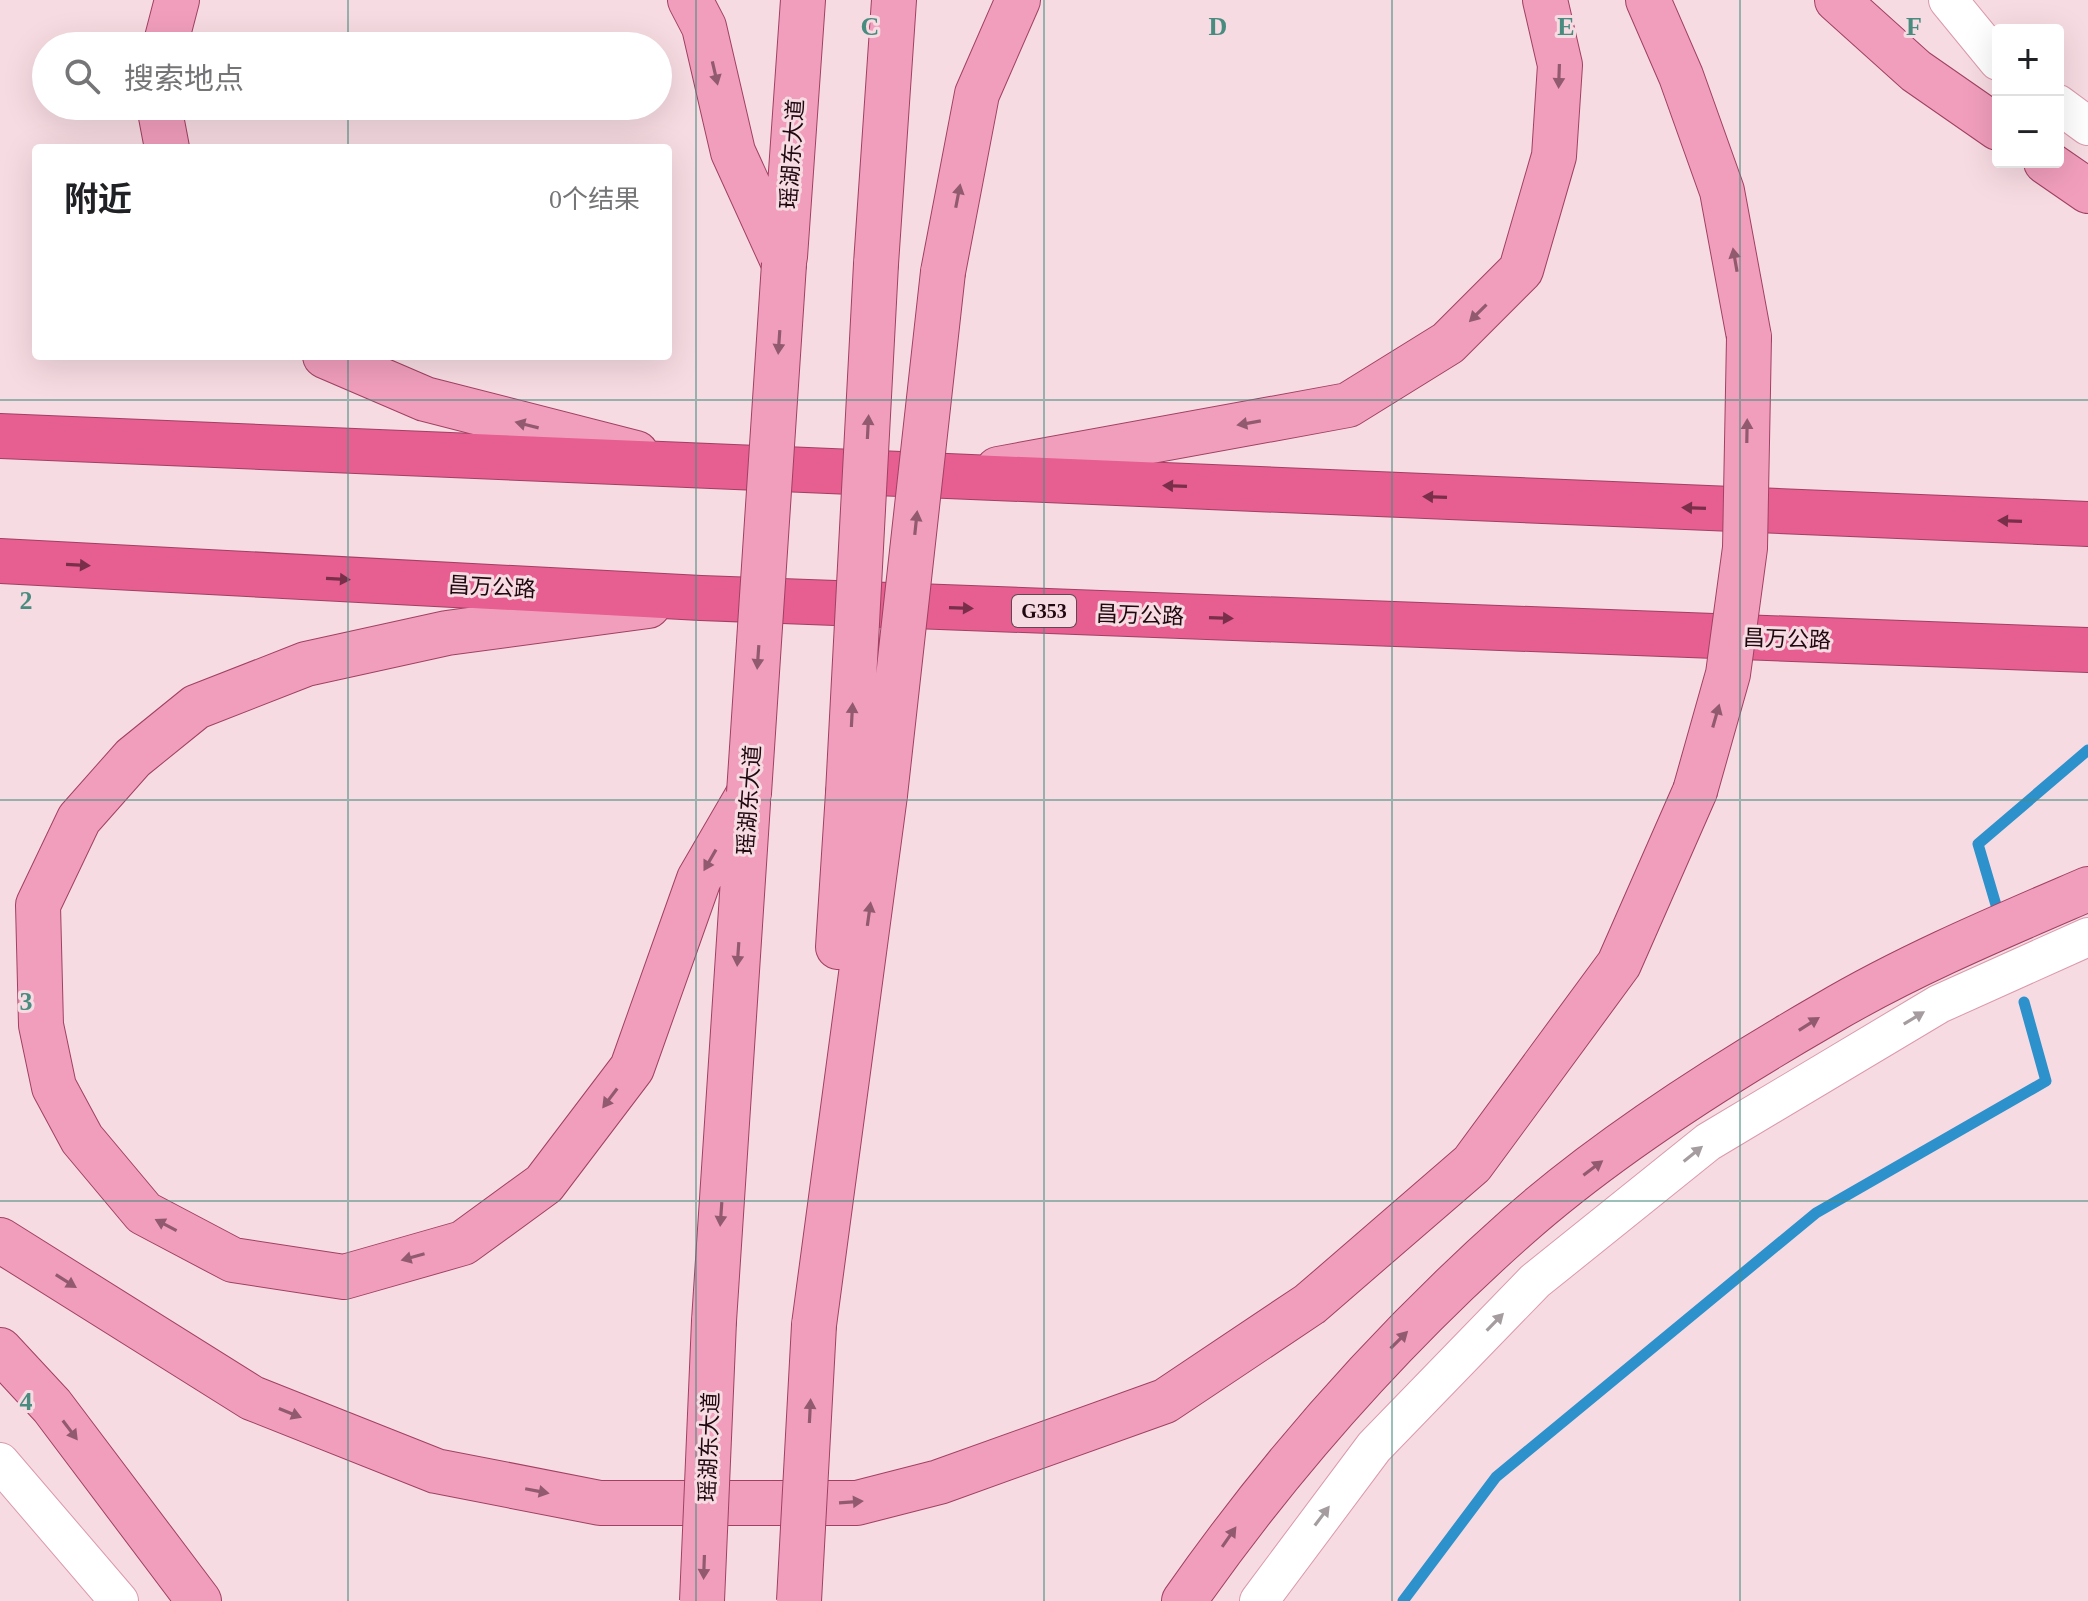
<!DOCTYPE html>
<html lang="zh">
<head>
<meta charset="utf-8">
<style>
	body { margin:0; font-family:"Times New Roman","Noto Sans SC",serif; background:#f6f6f6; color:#202124 }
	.controls { position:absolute; right:24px; top:24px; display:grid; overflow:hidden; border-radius:8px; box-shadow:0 8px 32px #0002 }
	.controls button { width:72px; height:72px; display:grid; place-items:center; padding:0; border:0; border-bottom:2px solid #e0e0e0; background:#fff; color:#202124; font:40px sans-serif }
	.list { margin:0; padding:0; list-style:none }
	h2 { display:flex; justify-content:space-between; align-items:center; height:104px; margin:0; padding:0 32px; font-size:34px }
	h2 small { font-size:26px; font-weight:400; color:#757577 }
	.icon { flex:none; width:44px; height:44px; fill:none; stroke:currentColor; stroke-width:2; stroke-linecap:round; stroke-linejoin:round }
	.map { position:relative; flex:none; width:2088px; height:1601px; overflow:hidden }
	.search { position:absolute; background:#fff; box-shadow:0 8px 32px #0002; left:32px; top:32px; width:640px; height:88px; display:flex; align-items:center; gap:20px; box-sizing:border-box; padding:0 28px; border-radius:44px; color:#757577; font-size:30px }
	.panel { position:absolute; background:#fff; box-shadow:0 8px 32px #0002; left:32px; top:144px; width:640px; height:216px; border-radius:8px }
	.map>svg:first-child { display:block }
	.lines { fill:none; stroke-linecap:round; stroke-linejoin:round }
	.stream { stroke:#2d91cc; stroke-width:11 }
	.minor-casing { stroke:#db99ac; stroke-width:40 }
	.major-casing { stroke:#a14063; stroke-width:46 }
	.highway-casing { stroke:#a14063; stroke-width:46 }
	.minor { stroke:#fff; stroke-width:38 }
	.major { stroke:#f19ebc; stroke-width:44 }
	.highway { stroke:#e75e90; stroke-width:44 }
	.major-bridge-casing { stroke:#a14063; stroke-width:46; stroke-linecap:butt }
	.major-bridge { stroke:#f19ebc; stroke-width:44 }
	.oneway { fill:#925a6f }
	.oneway2 { fill:#792f4a }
	.oneway3 { fill:#a59c9f }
	.grid { fill:none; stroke:#488c7f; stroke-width:2; stroke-opacity:0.55 }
	.labels { text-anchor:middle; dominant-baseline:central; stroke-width:6; stroke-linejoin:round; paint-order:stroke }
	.shield { fill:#f7dbe2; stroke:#60474f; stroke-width:2 }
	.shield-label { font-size:20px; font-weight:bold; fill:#1f0810 }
	.street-label { font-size:22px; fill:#1f0810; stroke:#f7dbe2 }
	.grid-label { font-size:26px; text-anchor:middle; font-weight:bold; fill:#488c7f; stroke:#f7dbe2; stroke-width:6; stroke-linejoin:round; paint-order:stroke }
</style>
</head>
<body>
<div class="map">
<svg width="2088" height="1601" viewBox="0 0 2088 1601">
	<rect width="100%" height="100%" fill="#f7dbe2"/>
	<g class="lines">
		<path class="stream" d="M1996,905L1978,844L2088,750
			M1403,1601L1496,1477L1816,1213L2046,1081L2024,1002"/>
		<g class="minor-casing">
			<path id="minor" d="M1948,0L1998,61
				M2058,104L2088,126
				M0,1462L119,1601
				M1259,1601L1374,1447L1535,1281L1708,1142L1939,1004L2088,937"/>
		</g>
		<g class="major-casing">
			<path id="major" d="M690,0L704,27L733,152L784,264
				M1648,0L1681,76L1722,191L1749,337
				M1837,0L1916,71L1998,128
				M165,46L177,0
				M159,106L167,148
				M2046,162L2088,191
				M785,257L803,0
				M876,264L894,0
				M943,272L977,94L1018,0
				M325,356L425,399L636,453
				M998,469L1348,405L1448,343L1521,270L1554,156L1560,65L1545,0
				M648,606L447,633L306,664L196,707L133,758L79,819L38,905L41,1025L54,1087L82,1139L144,1213L233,1260L344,1277L463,1243L544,1184L632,1068L699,879L749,793
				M838,947L848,793
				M0,1240L252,1398L436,1471L600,1503H857L939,1482L1165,1401L1310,1304L1472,1164L1619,964L1695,791
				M714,1321L748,803
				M814,1325L885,795
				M0,1350L52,1406L199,1601
				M1184,1601C1280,1464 1392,1338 1517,1227C1607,1147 1722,1074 1826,1014C1909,965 2000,927 2088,889"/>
		</g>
		<g class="highway-casing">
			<path id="highway" d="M0,436L2088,524
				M0,561L701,598L2088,650"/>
		</g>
		<use href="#minor" class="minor"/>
		<use href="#major" class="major"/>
		<use href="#highway" class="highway"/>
		<g class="major-bridge-casing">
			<path id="major-bridge" d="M1695,791L1728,674L1745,548L1749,337
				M749,793L784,264
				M848,793L876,264
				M885,795L943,272
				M702,1601L714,1321
				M799,1601L814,1325"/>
		</g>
		<use href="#major-bridge" class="major-bridge"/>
	</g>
	<defs><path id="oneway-solid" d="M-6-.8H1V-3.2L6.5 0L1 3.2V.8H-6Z" transform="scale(2)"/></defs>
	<g class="oneway">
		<use href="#oneway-solid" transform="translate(715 73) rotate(77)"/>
		<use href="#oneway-solid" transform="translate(1559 76) rotate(92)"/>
		<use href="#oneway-solid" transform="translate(958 196) rotate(-79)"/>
		<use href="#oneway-solid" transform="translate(1735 260) rotate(-100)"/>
		<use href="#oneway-solid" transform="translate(1478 313) rotate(135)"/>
		<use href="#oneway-solid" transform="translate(779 342) rotate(94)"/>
		<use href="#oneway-solid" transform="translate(1249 423) rotate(170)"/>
		<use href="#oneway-solid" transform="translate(527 425) rotate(-166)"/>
		<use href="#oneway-solid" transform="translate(868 427) rotate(-87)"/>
		<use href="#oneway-solid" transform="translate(1747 431) rotate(-89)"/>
		<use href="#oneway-solid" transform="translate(916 523) rotate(-84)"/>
		<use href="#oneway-solid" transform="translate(758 657) rotate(94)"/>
		<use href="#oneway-solid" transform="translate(852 715) rotate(-87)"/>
		<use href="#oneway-solid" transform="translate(1716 716) rotate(-74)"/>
		<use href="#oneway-solid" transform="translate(710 860) rotate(120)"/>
		<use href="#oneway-solid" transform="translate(869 914) rotate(-82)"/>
		<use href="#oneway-solid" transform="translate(738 954) rotate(94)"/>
		<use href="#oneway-solid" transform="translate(1809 1024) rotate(-32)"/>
		<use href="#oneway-solid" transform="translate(610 1098) rotate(127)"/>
		<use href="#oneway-solid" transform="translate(1593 1168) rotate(-37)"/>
		<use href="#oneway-solid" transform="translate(721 1214) rotate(94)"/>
		<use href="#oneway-solid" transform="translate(166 1225) rotate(-152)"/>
		<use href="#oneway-solid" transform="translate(413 1257) rotate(164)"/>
		<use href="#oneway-solid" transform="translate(66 1281) rotate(32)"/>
		<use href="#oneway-solid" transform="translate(1399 1340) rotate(-45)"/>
		<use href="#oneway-solid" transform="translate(810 1411) rotate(-87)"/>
		<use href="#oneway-solid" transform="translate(290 1413) rotate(22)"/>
		<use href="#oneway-solid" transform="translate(70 1430) rotate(53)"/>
		<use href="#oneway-solid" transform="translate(537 1491) rotate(11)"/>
		<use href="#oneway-solid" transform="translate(851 1502) rotate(-4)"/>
		<use href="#oneway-solid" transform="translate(1229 1537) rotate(-55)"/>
		<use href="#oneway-solid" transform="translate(704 1567) rotate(92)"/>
	</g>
	<g class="oneway2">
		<use href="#oneway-solid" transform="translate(1175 486) rotate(-178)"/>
		<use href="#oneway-solid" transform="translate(1435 497) rotate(-178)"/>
		<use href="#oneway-solid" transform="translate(1694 508) rotate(-178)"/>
		<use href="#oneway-solid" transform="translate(2010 521) rotate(-178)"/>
		<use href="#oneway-solid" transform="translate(78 565) rotate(3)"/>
		<use href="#oneway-solid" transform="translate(338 579) rotate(3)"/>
		<use href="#oneway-solid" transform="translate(961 608) rotate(2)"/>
		<use href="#oneway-solid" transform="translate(1221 618) rotate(2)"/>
	</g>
	<g class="oneway3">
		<use href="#oneway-solid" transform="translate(1914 1018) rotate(-31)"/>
		<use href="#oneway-solid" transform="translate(1693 1154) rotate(-39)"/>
		<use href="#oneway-solid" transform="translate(1495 1322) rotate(-46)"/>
		<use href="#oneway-solid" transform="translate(1322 1516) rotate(-53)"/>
	</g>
	<path class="grid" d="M348,0V46M696,0V1601M1044,0V1601M1392,0V1601M1740,0V1601M348,106V148M348,356V1601M0,400H2088M0,800H2088M0,1201H2088"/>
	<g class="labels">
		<rect class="shield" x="1012" y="595" width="64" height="32" rx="6"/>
		<g class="shield-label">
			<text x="1044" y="611">G353</text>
		</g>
		<g class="street-label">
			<text transform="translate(792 154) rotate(-86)">瑶湖东大道</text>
			<text transform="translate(492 587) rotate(3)">昌万公路</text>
			<text transform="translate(1140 615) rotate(2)">昌万公路</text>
			<text transform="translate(1787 639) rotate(2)">昌万公路</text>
			<text transform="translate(749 800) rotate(-86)">瑶湖东大道</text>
			<text transform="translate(709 1447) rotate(-88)">瑶湖东大道</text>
		</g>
	</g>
	<g class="grid-label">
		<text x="870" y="35">C</text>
		<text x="1218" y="35">D</text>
		<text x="1566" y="35">E</text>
		<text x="1914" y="35">F</text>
		<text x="26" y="609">2</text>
		<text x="26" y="1010">3</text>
		<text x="26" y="1410">4</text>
	</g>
</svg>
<div class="controls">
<button>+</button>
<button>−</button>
</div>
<div class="search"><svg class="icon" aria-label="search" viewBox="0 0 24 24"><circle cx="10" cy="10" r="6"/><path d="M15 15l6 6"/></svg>搜索地点</div>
<section class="panel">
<h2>附近<small>0个结果</small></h2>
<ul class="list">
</ul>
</section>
</div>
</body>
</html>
